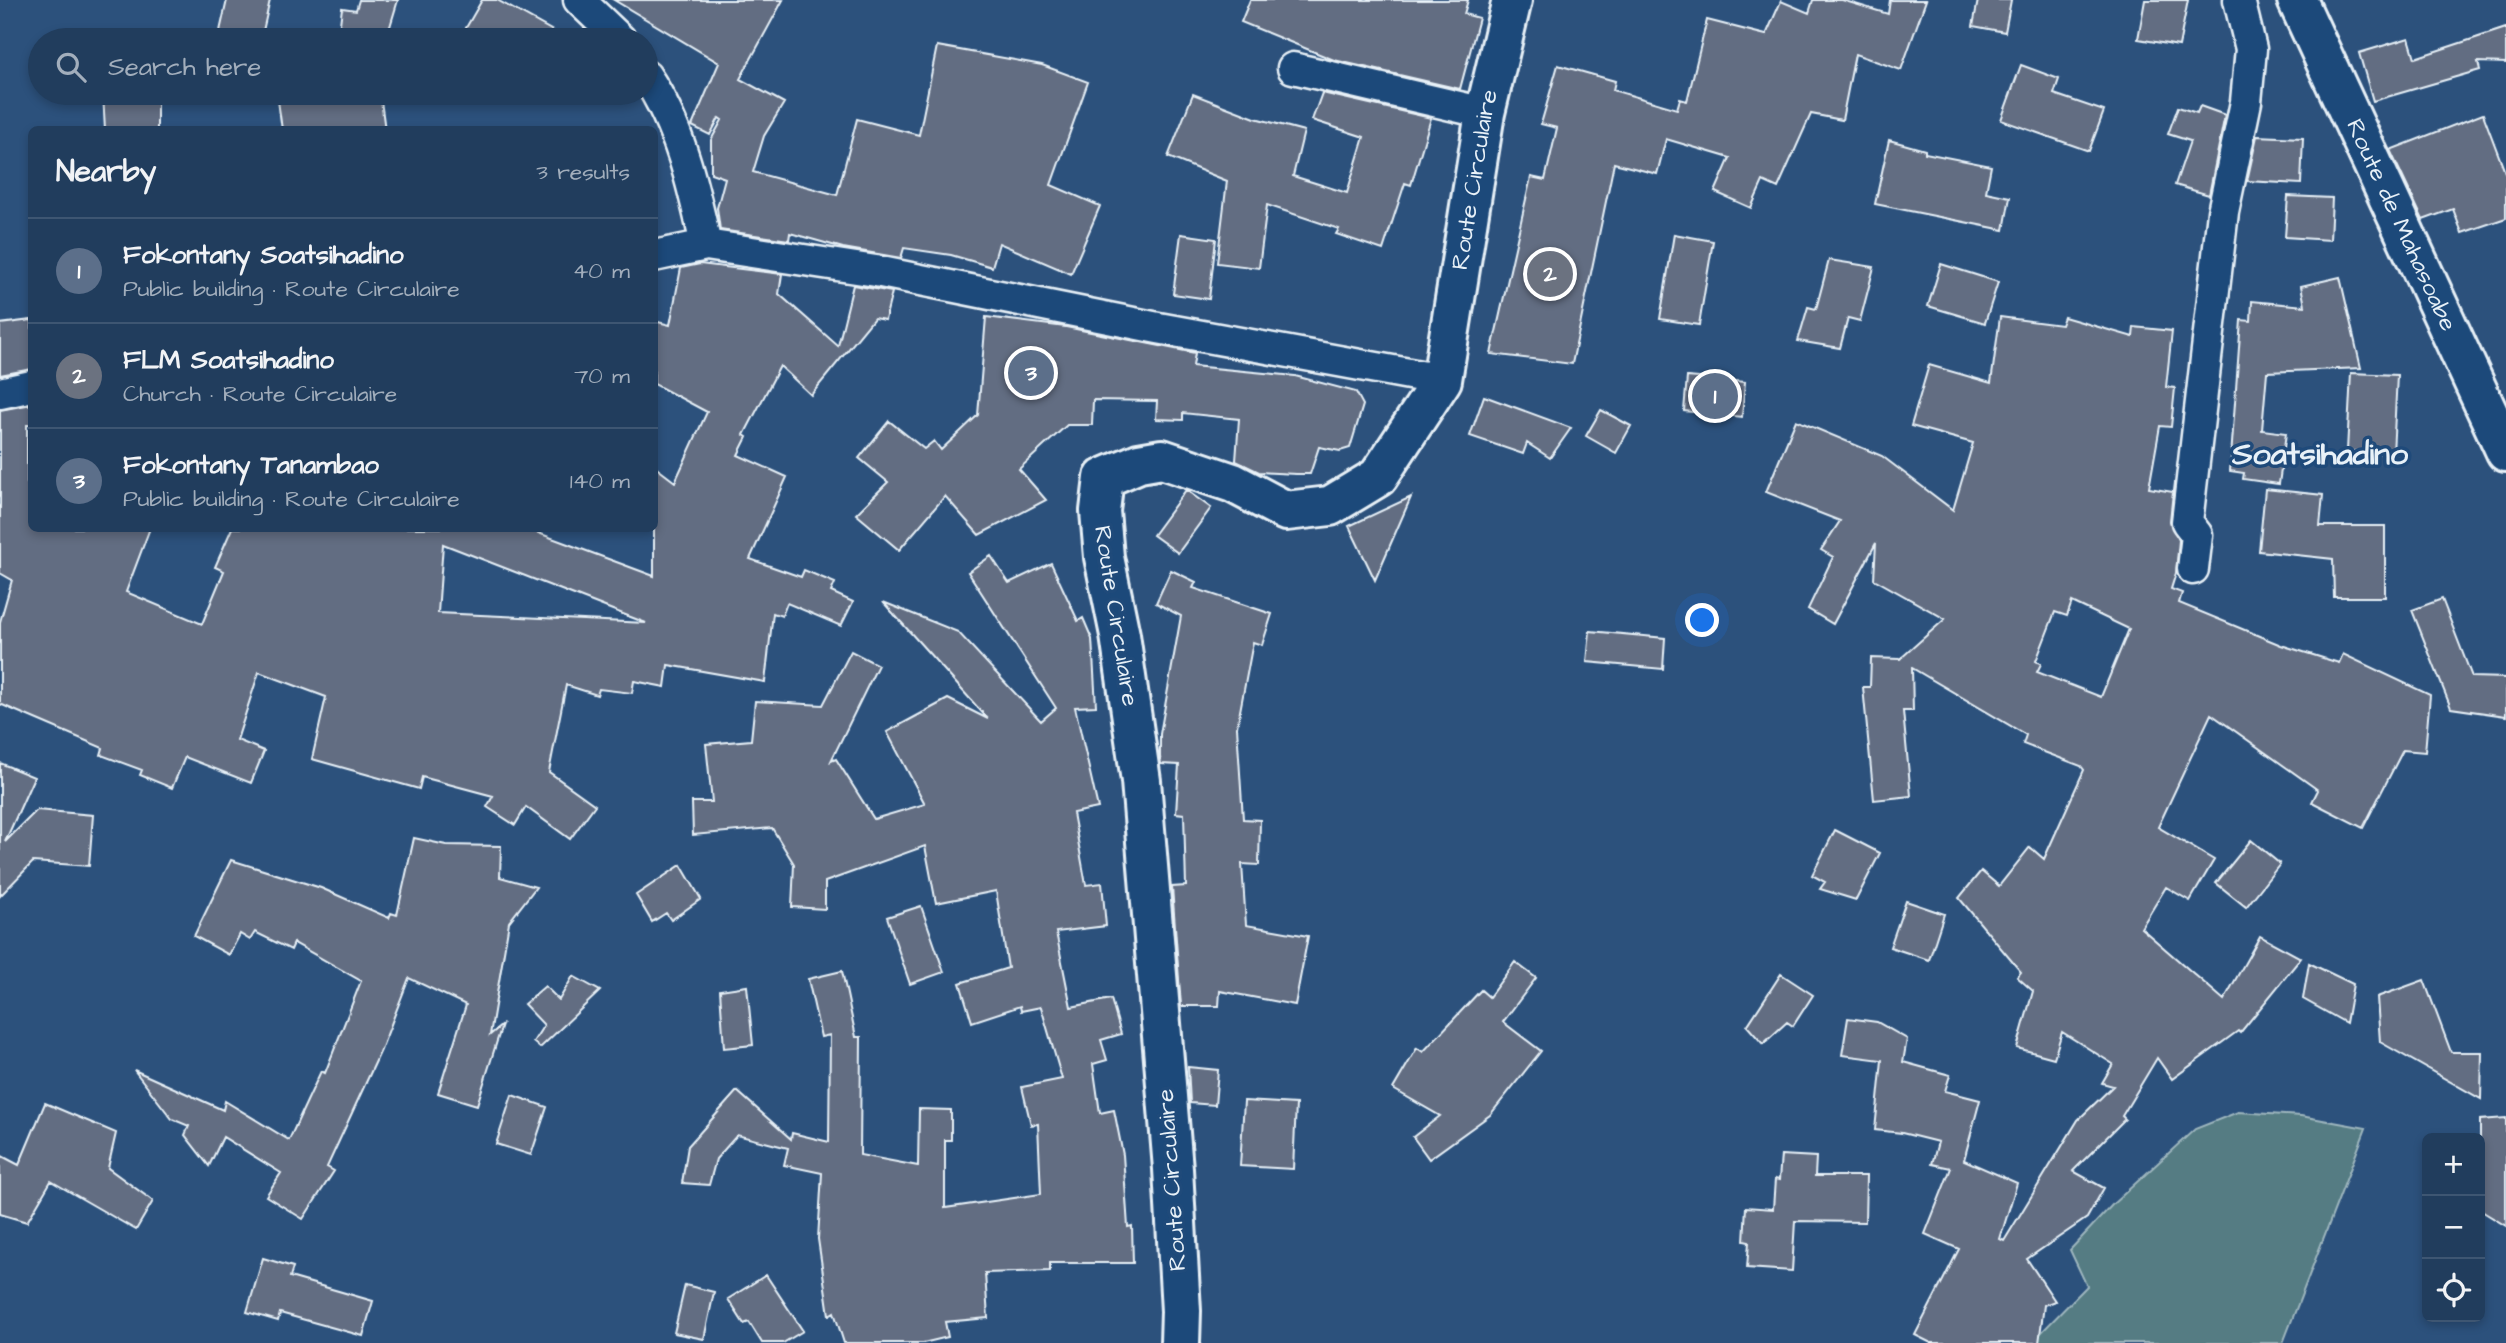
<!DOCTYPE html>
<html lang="en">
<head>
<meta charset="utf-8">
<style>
	body { margin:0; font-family:"Architects Daughter",sans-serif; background:#2d4866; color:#f1f3f6 }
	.controls { position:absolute; right:21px; bottom:21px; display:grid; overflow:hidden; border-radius:10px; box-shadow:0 4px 10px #0003 }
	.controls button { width:63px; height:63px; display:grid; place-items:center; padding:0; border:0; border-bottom:2px solid #3e5672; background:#213d5d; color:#f1f3f6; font:35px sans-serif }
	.you { position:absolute; left:1703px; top:621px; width:24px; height:24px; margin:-18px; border:5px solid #fff; border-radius:50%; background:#1a73e8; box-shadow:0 0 0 10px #1a73e833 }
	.badge { display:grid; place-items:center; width:46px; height:46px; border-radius:50%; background:#ffd166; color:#fff; font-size:23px; font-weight:700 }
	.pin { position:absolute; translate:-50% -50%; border:4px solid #fff; box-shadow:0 2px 7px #0006 }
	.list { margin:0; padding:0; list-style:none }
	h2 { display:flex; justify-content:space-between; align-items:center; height:91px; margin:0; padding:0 28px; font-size:30px }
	h2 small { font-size:23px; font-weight:400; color:#a2aebc }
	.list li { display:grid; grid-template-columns:46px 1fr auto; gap:21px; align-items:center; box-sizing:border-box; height:105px; padding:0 28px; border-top:2px solid #3e5672 }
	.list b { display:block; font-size:26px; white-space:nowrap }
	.list p { margin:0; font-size:23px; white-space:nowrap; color:#a2aebc }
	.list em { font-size:23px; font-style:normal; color:#a2aebc }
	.icon { flex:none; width:38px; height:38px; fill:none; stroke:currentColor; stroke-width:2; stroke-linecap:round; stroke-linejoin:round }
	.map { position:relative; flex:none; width:2506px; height:1343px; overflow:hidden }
	.search { position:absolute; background:#213d5d; box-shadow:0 4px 10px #0003; left:28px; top:28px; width:630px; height:77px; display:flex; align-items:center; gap:18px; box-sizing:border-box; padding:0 24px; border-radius:38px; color:#a2aebc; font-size:26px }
	.panel { position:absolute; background:#213d5d; box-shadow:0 4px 10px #0003; left:28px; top:126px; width:630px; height:406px; border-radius:10px }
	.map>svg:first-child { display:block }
	.green { fill:#547c83; stroke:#9eb6be; stroke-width:2 }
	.building { fill:#626d82; stroke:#e8f1f8; stroke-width:2; fill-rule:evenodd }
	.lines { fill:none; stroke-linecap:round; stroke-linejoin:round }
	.street-casing { stroke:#e8f1f8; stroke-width:35 }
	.secondary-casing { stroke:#e8f1f8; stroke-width:44 }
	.street { stroke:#1f4a7a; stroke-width:30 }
	.secondary { stroke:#1f4a7a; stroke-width:38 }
	.labels { text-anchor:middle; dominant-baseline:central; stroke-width:7; stroke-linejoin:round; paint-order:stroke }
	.street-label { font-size:24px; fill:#e8f1f8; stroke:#1f4a7a }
	.district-label { font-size:32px; font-weight:bold; fill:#e8f1f8; stroke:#1f4a7a }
</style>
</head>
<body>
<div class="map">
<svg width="2506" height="1343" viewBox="0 0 2506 1343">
	<rect width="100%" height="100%" fill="#2c517c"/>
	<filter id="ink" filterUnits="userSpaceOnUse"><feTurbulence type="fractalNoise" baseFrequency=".0143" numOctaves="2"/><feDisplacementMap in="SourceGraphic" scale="14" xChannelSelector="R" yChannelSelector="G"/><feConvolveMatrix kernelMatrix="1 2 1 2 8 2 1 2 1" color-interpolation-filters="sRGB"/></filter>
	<g filter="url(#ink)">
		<path class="green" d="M2238,1112L2301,1116L2366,1128L2283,1343H2031L2087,1286L2070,1250L2113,1204L2195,1129Z"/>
		<path class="building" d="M227,0H270L261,40H218Z
			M359,0H398L386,40H338L342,8L356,10Z
			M482,0H497L569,40H459Z
			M614,0H783L740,79L784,103L764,136L753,172L837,195L857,119L919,135L937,46L1042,65L1088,82L1051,185L1100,206L1071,274L999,243L992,267L951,255L904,248L901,258L843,248L790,233L789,240L720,230L717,208L725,178L711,173V140L722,120L719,118L710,135L692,126L719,63Z
			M1250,0H1468L1464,14L1479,18L1460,89L1334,60L1241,22Z
			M1813,0H1842L1888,14L1890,0H1926L1901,70L1855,54L1842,120L1811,114L1778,188L1763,181L1751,208L1715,192L1730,158L1666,139L1657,174L1614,163L1572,364L1491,354L1531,177L1545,180L1557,128L1541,124L1558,65L1615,81L1613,90L1677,109L1680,99L1687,101L1707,20L1766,35L1781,1L1809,13Z
			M1978,0H2011L2005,32L1973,26Z
			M2145,0H2188L2179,46L2138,39Z
			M2506,28V63L2478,62L2480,70L2373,101L2359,53L2409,38L2415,58Z
			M2021,65L2059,79L2054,94L2104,111L2089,151L2001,120Z
			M103,93H157V130H105Z
			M277,93H380L385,130H282Z
			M1322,93L1431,118L1411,185L1405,183L1383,250L1336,234L1339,229L1267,205L1259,268L1217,263L1227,181L1168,157L1193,94L1255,118L1304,131L1293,176L1347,193L1364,137L1312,120Z
			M2200,106L2225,115L2209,195L2175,185L2190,141L2168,134L2178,107L2197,113Z
			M2483,114L2506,175V218L2462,233L2453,209L2423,220L2390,150Z
			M2257,136L2303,138L2301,184L2247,181Z
			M1889,140L1925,150V153L1991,166L1986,192L2010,197L2004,230L1875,204Z
			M2288,196L2332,198L2330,240L2285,237Z
			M1181,234L1216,239L1209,299L1173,294Z
			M1674,234L1713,241L1699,325L1660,319Z
			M1829,260L1874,267L1860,321L1848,318L1840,348L1798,341L1808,307L1816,309Z
			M700,264L782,274L779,294L838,346L853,285L892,292L885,320L874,318L811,395L780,366L744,435L747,437L738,455L787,477L750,559L801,577L804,570L835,583L831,592L853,602L841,626L787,603L782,616L773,613L765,682L668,665L665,687L634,681L632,693L599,689L597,695L566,685L549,772L595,805L570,839L526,807L515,825L487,807L493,796L422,777L419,789L312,759L326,697L259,672L237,740L264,751L251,783L185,757L172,788L140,775L142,770L101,755L103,748L0,704V622L12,580L0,573V410L32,404V425H27V483L32,484V528H150L126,592L202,624L224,571L215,567L232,528H525L654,576V466L675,482L707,412L654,384V321L670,325L681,268ZM443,544L646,623L438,613Z
			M1941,264L1998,282L1985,323L1928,306Z
			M2340,277L2361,368L2267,372L2262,430L2286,433L2279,484L2243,479L2244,473L2230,471L2241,320L2251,321L2252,301L2305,306L2301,286Z
			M986,317L1066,327L1195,353L1193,366L1295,376L1356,392L1363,405L1350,448L1340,451L1319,447L1310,474H1296L1259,472L1236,461L1239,419L1183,413V420L1156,419L1157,401L1093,400L1092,425H1067L1019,469L1046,500L979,535L945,496L899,550L856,514L888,482L859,458L889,421L924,449L934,441L941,450L978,415Z
			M2000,317L2061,325L2064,317L2133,337L2134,327L2172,331L2166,387L2175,388L2171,427L2160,426L2149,488L2173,492L2170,521L2179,540L2176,573L2171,589L2182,593L2179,603L2281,645L2339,663L2343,654L2430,695L2425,752L2403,750L2363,828L2312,802L2318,790L2211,714L2158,827L2214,860L2190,901L2166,887L2141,928L2224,1000L2260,936L2301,958L2240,1033L2238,1031L2172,1079L2157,1058L2122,1116L2125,1119L2073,1171L2104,1188L2087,1218L2027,1259L2055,1301L2044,1305L2039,1343H1931L1915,1335L1959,1249L1925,1234L1951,1168L1932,1164L1938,1142L1902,1133L1875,1130L1882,1060L1842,1055L1848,1018L1877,1022L1907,1039L1903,1062L1950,1075L1945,1091L1980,1100L1964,1160L2017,1183L2000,1239L2004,1241L2078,1120L2113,1086L2102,1083L2113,1064L2062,1032L2054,1058L2017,1048L2033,991L2017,977L2021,972L1959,898L1981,871L1999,886L2030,847L2044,859L2084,770L2081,766L2023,744L2026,735L1912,668L1913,711H1903L1911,796L1874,800L1863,687H1870L1871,658L1900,659L1945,619L1874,579L1876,543L1833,624L1808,609L1833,557L1821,550L1840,521L1766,492L1796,420L1882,456L1953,510L1973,443L1911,426L1929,365L1991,383ZM2072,602L2129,629L2101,697L2037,672L2041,664L2036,661L2055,612L2067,616Z
			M32,320V369L0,375V324Z
			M2351,373L2397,375L2393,454L2347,451Z
			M1687,377L1745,382L1742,417L1684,411Z
			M1484,396L1571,428L1550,458L1527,443L1523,454L1470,436Z
			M1601,410L1631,426L1616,453L1586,436Z
			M2265,489L2323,495L2320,526H2385V597H2334L2333,559L2259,551Z
			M1186,490L1211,508L1178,553L1153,535Z
			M1411,497L1375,580L1349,526Z
			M991,556L1009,583L1051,563L1078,621L1083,618L1092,639L1096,706L1075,707L1098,808L1073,813L1086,885L1102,883L1106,926L1056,932L1071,1007L1111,999L1121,1034L1101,1040L1107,1060L1093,1064L1100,1113L1114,1110L1123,1155L1128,1227L1132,1226L1133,1263H1050V1271L985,1273L988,1318L945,1322L948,1337L923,1343H844L834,1312L829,1315L818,1239L822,1173L784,1165L788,1148L737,1135L716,1159L709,1185L682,1183L688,1146L737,1091L791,1139L792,1133L829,1142L830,1035L821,1037L808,979L842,971L856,1037H861L860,1155L918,1166L919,1109L951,1110V1140H945V1208L1041,1194L1038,1124L1031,1125L1022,1087L1062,1079L1041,1007L1021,1011L1020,1006L972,1022L960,983L1008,968L996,891L936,903L925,846L825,882V909L792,907L794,864L772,828L693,835L692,802H712L706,744L751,740L755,701L823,705L851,651L878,665L831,761L836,759L874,819L925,804L887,732L948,699L988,719L883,602L958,632L1041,721L1056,708L968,572Z
			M1171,570L1196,582L1193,588L1272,614L1262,645L1253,642L1237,727L1243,819L1260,820L1259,865L1242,864L1246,925L1308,936L1295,1005L1220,991L1219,1006H1181L1172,887L1186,886L1184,814L1176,813L1179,765L1161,764L1160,757V734L1181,616L1156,603Z
			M2442,599L2472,677L2506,678V716L2451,708L2412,610Z
			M1590,631L1665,638L1663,669L1587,662Z
			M0,763L34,777L5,842L37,810L93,815L89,866L33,862L0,896Z
			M1835,830L1880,853L1856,900L1820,889L1825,882L1812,875Z
			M414,838L446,845L501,846L500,877L536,887L509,922L490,1035L502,1025L477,1105L438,1093L466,1005L409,978L381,1050L327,1167L334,1171L303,1219L266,1196L281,1173L223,1137L209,1166L185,1135L189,1126L172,1119L134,1070L223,1110L225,1101L289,1140L321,1071L325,1073L361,981L294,943L291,950L255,932L250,940L240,934L229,955L194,936L231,860L321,888L389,918L391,913L397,915Z
			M2251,840L2280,864L2246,907L2216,883Z
			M681,865L701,899L671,920L666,913L652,922L636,895Z
			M1906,901L1944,914L1929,960L1890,947Z
			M921,906L944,972L910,984L887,917Z
			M1515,962L1536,978L1503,1022L1541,1051L1490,1115L1429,1159L1413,1137L1440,1116L1393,1089L1417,1048L1423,1052L1481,990L1489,997Z
			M2309,963L2353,984L2346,1023L2303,999Z
			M1781,974L1813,995L1793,1026L1787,1022L1763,1044L1747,1026Z
			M573,976L600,991L540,1048L533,1042L544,1025L524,1004L545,986L559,1000Z
			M2424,980L2451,1052H2482L2481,1099L2380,1042L2377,997Z
			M747,986L753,1045L724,1048L720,990Z
			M1188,1067L1218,1070L1215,1105L1190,1103Z
			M512,1095L547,1107L531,1155L496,1144Z
			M1244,1101L1296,1104L1293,1169L1240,1166Z
			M45,1103L116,1133L108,1168L153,1201L136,1230L51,1181L27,1222L0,1214V1155L19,1165Z
			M2506,1118V1226L2480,1210V1120Z
			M1781,1155L1816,1157L1815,1176H1866L1865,1222L1795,1221L1792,1271L1747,1268L1749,1242L1744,1241L1746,1207L1773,1209L1775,1179L1779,1180Z
			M263,1258L293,1267L290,1277L373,1301L363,1336L280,1313L278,1321L247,1312Z
			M766,1275L803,1331L783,1343H762L749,1322L744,1324L728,1299Z
			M685,1285L714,1292L704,1339L674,1333Z"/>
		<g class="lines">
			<g class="street-casing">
				<path id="street" d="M579,0L621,40
					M1293,68L1485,113
					M646,76C680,127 693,186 706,245
					M654,256L706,245L876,271L1158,328L1442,380
					M0,393L32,386
					M2193,569L2197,535L2187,522L2223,212L2246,102L2251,49L2239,0"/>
			</g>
			<g class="secondary-casing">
				<g id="secondary">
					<path id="s1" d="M2297,0L2506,452"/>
					<path id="s2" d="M1180,1343L1181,1311L1173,1169L1141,781L1120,635L1104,557L1100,511L1104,478L1139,463L1162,459L1233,483L1286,511L1330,506L1378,477L1442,380L1485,113L1512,0"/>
				</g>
			</g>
			<use href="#street" class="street"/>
			<use href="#secondary" class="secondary"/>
		</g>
	</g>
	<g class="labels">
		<g class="street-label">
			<text stroke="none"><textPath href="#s2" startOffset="1486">Route Circulaire</textPath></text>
			<text stroke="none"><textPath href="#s1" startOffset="248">Route de Mahasoabe</textPath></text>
			<text transform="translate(1116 616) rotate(81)">Route Circulaire</text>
			<text transform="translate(1172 1180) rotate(-94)">Route Circulaire</text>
		</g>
		<g class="district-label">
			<text x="2320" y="454">Soatsihadino</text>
		</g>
	</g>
</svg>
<div class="controls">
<button>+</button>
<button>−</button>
<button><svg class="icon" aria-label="locate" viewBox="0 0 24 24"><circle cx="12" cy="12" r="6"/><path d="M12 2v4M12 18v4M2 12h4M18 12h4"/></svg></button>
</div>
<div class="you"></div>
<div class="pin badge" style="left:1715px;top:396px;background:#5c6f8a">1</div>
<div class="pin badge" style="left:1550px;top:274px;background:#6b7280">2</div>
<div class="pin badge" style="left:1031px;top:373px;background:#5c6f8a">3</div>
<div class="search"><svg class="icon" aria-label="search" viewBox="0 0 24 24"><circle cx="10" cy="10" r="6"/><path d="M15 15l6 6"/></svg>Search here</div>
<section class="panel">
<h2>Nearby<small>3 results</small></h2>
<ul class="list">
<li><span class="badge" style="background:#5c6f8a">1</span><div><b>Fokontany Soatsihadino</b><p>Public building · Route Circulaire</p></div><em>40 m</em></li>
<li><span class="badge" style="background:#6b7280">2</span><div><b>FLM Soatsihadino</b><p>Church · Route Circulaire</p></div><em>70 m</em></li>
<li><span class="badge" style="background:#5c6f8a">3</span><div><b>Fokontany Tanambao</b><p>Public building · Route Circulaire</p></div><em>140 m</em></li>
</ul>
</section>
</div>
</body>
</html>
